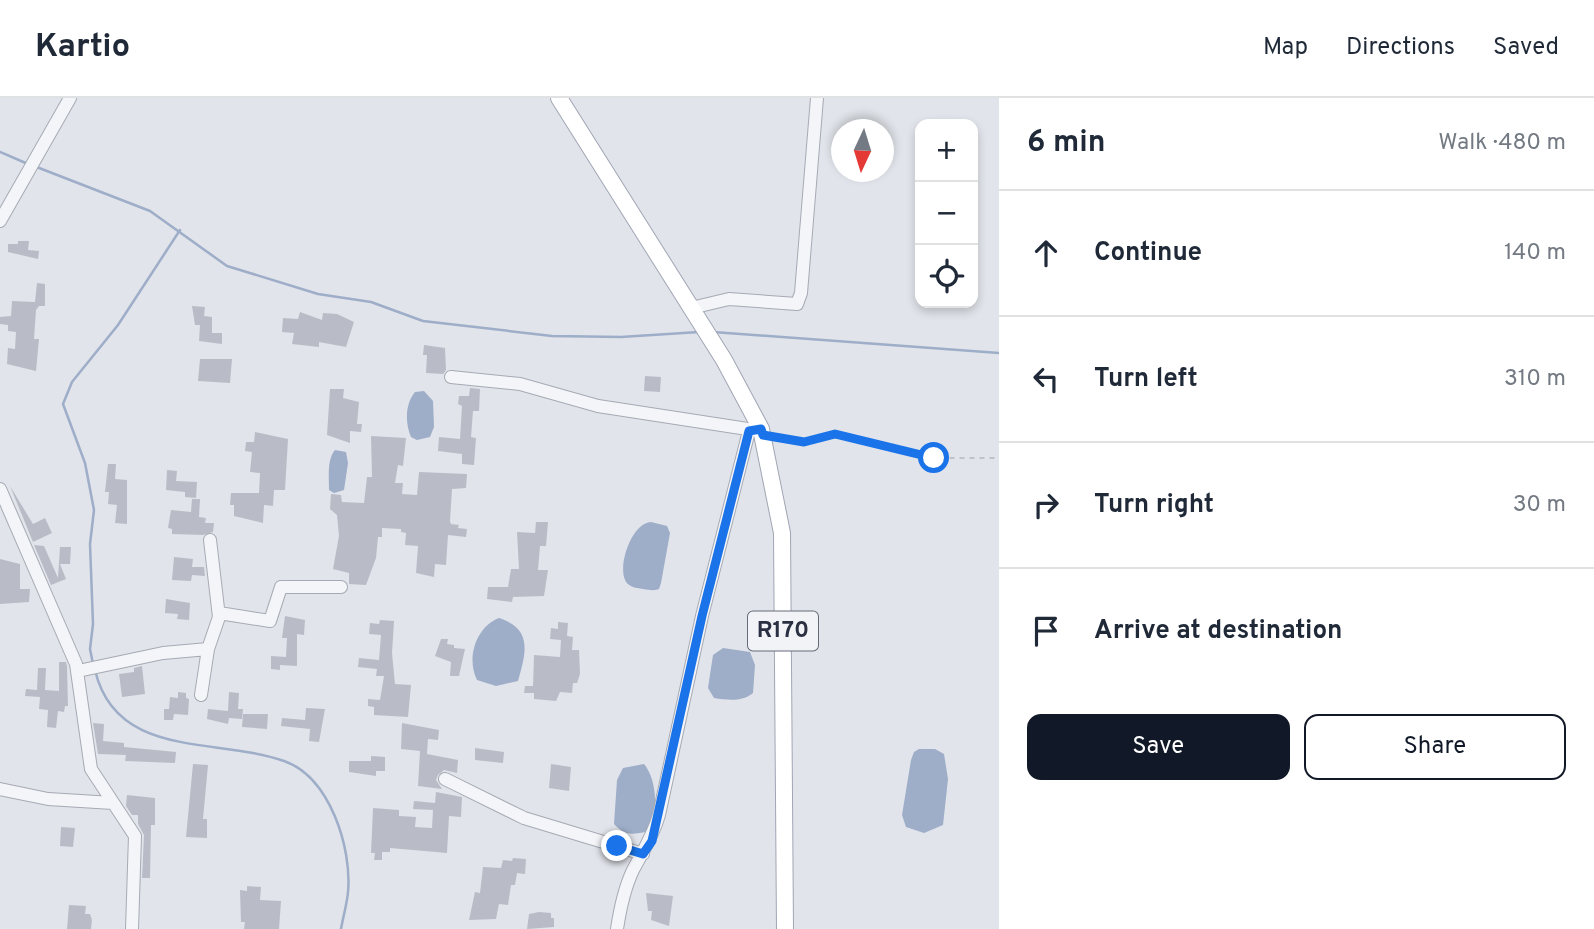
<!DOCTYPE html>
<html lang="en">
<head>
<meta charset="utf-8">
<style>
	body { margin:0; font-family:Overpass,sans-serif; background:#f2f2f3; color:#1f2937 }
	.controls { position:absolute; right:21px; top:21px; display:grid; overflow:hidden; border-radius:14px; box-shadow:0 4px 10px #0003 }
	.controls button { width:63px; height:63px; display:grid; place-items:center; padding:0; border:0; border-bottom:2px solid #e0e1e3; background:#fff; color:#1f2937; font:35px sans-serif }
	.compass { position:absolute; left:831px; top:21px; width:63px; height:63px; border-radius:50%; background:#fff; box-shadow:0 4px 10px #0003; rotate:184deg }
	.stop { position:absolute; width:21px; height:21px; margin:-16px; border:5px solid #1a73e8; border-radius:50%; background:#fff }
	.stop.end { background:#1a73e8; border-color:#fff; box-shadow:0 2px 7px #0008 }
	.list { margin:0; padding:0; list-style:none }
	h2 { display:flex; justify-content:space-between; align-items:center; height:91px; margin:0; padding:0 28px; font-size:30px }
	h2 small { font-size:23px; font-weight:400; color:#747a83 }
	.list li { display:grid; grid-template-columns:46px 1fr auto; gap:21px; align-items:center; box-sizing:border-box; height:126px; padding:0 28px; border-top:2px solid #e0e1e3 }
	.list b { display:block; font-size:26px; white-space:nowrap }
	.list em { font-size:23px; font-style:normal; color:#747a83 }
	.actions { display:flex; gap:14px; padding:21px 28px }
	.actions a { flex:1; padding:16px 0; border:2px solid #111827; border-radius:14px; text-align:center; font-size:24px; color:#111827 }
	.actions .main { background:#111827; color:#fff }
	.icon { flex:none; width:38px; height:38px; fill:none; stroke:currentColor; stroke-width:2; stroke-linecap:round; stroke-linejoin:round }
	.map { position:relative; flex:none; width:999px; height:831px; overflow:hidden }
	header { display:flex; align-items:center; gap:42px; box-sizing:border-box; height:98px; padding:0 35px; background:#fff; border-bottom:2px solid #e0e1e3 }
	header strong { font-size:33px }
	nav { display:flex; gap:38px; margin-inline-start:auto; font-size:24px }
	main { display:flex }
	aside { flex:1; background:#fff }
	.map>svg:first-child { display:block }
	.water { fill:#9eadc8 }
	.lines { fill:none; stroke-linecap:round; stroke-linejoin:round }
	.stream { stroke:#9eadc8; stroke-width:2.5 }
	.building { fill:#b9bcc6 }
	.minor-casing { stroke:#a6aab4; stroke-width:14 }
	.major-casing { stroke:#a1a6b5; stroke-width:18 }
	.path { stroke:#bfc2c8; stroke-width:2; stroke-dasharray:5 5; stroke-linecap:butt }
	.minor { stroke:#f4f5f8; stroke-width:12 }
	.major { stroke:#fff; stroke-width:16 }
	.route { stroke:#1a73e8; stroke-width:9 }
	.labels { text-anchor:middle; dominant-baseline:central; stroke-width:7; stroke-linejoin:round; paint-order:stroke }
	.shield { fill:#f1f3f7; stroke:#666a78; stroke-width:2 }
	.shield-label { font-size:23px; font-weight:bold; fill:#2a2f41 }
</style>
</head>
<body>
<header>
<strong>Kartio</strong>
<nav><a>Map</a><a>Directions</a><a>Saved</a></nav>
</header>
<main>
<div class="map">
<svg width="999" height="831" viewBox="0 0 999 831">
	<rect width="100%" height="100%" fill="#e1e4ea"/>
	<path class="water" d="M424,293L433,303L434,329L430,339L417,342L411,339C405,325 405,306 415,294Z
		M335,352L346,354L348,365L344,392L334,395L329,392C329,379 327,361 335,352Z
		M651,424L667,428L670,435L661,485L659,491C653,493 650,492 643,491C638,490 632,490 628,486C615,475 630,425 651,424Z
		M499,520C533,531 526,555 518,583L496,588L477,582C466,560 476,529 499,520Z
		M723,550L750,554L755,567L753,595C742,604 728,602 714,600L708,590L713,557Z
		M919,651H935L944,656L948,681L943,727L924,735L906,729L902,717L911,662L914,654Z
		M644,666C657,681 660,719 645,734C630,737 624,737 614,726L617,682L623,670Z"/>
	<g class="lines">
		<path class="stream" d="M0,54L28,66
			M34,68L150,113L227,168L318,196L371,204L423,223L552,238L621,239L699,234
			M713,234L999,255
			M93,566L90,551L93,526L90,446L94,412L85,365L63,306L72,284L118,227L180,132
			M95,572C116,662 218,639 284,663C330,679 352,750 348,794C347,806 343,819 341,831"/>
	</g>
	<path class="building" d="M18,143H29L28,152L39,153L38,161L8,154V146H18Z
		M37,185L45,186V208H39L36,212L34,241H39L36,273L7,266L8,250L15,251L16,234L8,233V227L0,226V219L11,218L12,203L35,204Z
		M192,208L205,209L204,218L212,219V235H222V246L199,243L200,227H195Z
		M300,214L322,222L323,215L337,216L354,224L346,249L319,244V249L292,246L294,235L282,234L283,220L298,221Z
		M424,247L445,250L446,272L443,276L426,275L427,257H423Z
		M200,261H232L230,285L198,283Z
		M645,278L661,279L660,294L644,293Z
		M470,290L480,291L479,313H473L471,339L476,340L474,367L462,366V356L438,353L439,339L460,341L462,308L458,306L459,298H469Z
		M330,291H344L343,300L359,304L357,326H362L361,334L350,333V345L327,337Z
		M255,334L288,341L285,392H274L273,408L264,407L263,425L234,418V407H230L231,395H259L260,375L250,374L252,354L245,353L246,344H254Z
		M371,338L406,340L403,368L398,367L395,385H403L402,396L417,397L419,374L467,376L466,390L452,391L450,423L451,426L459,427L458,430L467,431L466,439L448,437L446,467L435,466L434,479L416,475L418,448L405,447L406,435L401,434V431L382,430V439H378L376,460L366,487L349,486V475L333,471L339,438L337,417L330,411L331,396L341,397L342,404L364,405L367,379H372Z
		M108,366H116L115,381L127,382V426L115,425L117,407L108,406L109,394H105Z
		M167,372L177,373L176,383L197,384L196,400L185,399V394L166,392Z
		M10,388L33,426L45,420L52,435L33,444Z
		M192,401H200L199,419L206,420L205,425H214L213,434L203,437L172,436V431L168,430L171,412L191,414Z
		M536,424H548L546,448H540L538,472H548L544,498L513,499L512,504L487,501L488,489H508L511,471H519L517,434L535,435Z
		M34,447L44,448L58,480L60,449H71L70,466H60L66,481L51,487Z
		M174,459L193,461L192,469H204L205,478L192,477L191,483L172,482Z
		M0,461L20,466V491H30L29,504L0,506Z
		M166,501L190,505L189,522L177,521L178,516L165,515Z
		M285,518L305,522L304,537L297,536V568L280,567V572L271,571V558L286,559L287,540H282Z
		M380,522L394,523L392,555L395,586L411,587L408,619L374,617V609L368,608V601L380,602L384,578H376L377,571L358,569L359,560L379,562L381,537L369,536L370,525L379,526Z
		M558,524L568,525L567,538L573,539L572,552H579L580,576L577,585H573L572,595L560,594L556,603L534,601V595H524L525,588H533L534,557L560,559L561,542L550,541L551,530L558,531Z
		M441,541H448L447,546L454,547V550L465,551L459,578H450L451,564L435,558Z
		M59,564H66L67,568L68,608H65L64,614L58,613L56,630L47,629L48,612L39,611L40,599L25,598L26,591L37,592L38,570H46L45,592L59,593Z
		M142,568L145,596L122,599L119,576L134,574V570Z
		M178,594L186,595V600L189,601L188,617L174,616L173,622H164V611H169L170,599L178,600Z
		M229,594L239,595L238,611H243L242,621L229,620L228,626L207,621L208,611L228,613Z
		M306,610L325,611L319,644L309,643L310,631L281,628L282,620L305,622Z
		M243,616H268L267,631L242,629Z
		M93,625L104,626L103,643L124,645V649L176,654L175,665L125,663L126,657L98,656Z
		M402,625L439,632L438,642L428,641L427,656L458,662L457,675L444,672L438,677L436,682L442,691L418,688L420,653L401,651Z
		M475,650L504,654L503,665L475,662Z
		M371,658L385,659V673H376V678L349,674V663H371Z
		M193,666L208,667L203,721H207V740L186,739Z
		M551,666L571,669L569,693L549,690Z
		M436,694L462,699L461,719L449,718L447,755L390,750V754H382V762H374L375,755H371L373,710L399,712V718L416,719L415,729L432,730L433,712L413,711L414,703L435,705Z
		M127,697L155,700V727H151L150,780H142L144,737L138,726V717H132L126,708Z
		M61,729L75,730L73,749L60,748Z
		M513,760L526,761L525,776L517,775L515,787H511L508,807L499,806L496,821L469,822L475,794L480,795L483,769L501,770L503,762L512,763Z
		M247,788L261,789L260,802L281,803L279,831H244L245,824H241L240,792L247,793Z
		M646,795L673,798L669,828L651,822L652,813H648Z
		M69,807L86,808L85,816H90L92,822L91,831H67Z
		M539,814L551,815V820H554V829L527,831L529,816Z"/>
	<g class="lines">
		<g class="minor-casing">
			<path id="minor" d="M0,123L70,0
				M691,210L729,201L797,206L801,195L817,0
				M451,279L520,286L598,308L754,332
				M0,391L76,566L91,671L135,738L132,831
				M219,515L270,523L281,489H341
				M78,573L163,555L208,551
				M201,597L208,551L219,519L210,442
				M445,681L524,720L643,756
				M0,691L48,701L113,705
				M617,831C620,811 624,791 633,772C643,753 653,738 659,717L702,518L749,333"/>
		</g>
		<g class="major-casing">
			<path id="major" d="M559,0L724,262L761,331L782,435L785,831"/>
		</g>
		<path class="path" d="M774,338L804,344L835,336L934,360H999"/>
		<use href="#minor" class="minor"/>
		<use href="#major" class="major"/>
	</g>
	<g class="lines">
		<path class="route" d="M617,748L643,756L652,743L702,518L749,333L761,331L763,337L804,344L835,336L934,360"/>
	</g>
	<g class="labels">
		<rect class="shield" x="748" y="513.5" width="70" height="39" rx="5"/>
		<g class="shield-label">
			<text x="783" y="533">R170</text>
		</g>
	</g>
</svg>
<div class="controls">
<button>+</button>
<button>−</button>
<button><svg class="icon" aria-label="locate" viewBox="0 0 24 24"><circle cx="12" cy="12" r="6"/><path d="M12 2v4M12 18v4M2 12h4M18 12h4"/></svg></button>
</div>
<svg class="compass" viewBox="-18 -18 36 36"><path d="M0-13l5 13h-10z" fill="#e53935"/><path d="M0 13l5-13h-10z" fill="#747a83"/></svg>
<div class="stop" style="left:934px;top:360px"></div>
<div class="stop end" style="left:617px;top:748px"></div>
</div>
<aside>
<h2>6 min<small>Walk · 480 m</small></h2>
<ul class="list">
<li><svg class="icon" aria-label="ahead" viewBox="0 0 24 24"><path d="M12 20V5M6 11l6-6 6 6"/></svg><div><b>Continue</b></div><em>140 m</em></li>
<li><svg class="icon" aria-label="left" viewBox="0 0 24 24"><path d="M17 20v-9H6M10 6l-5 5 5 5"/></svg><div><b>Turn left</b></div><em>310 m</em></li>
<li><svg class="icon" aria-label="right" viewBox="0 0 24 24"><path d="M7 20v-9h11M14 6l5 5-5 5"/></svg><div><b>Turn right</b></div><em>30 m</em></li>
<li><svg class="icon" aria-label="arrive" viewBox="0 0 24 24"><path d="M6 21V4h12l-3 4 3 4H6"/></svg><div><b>Arrive at destination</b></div></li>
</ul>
<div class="actions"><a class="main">Save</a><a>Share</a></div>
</aside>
</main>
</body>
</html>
